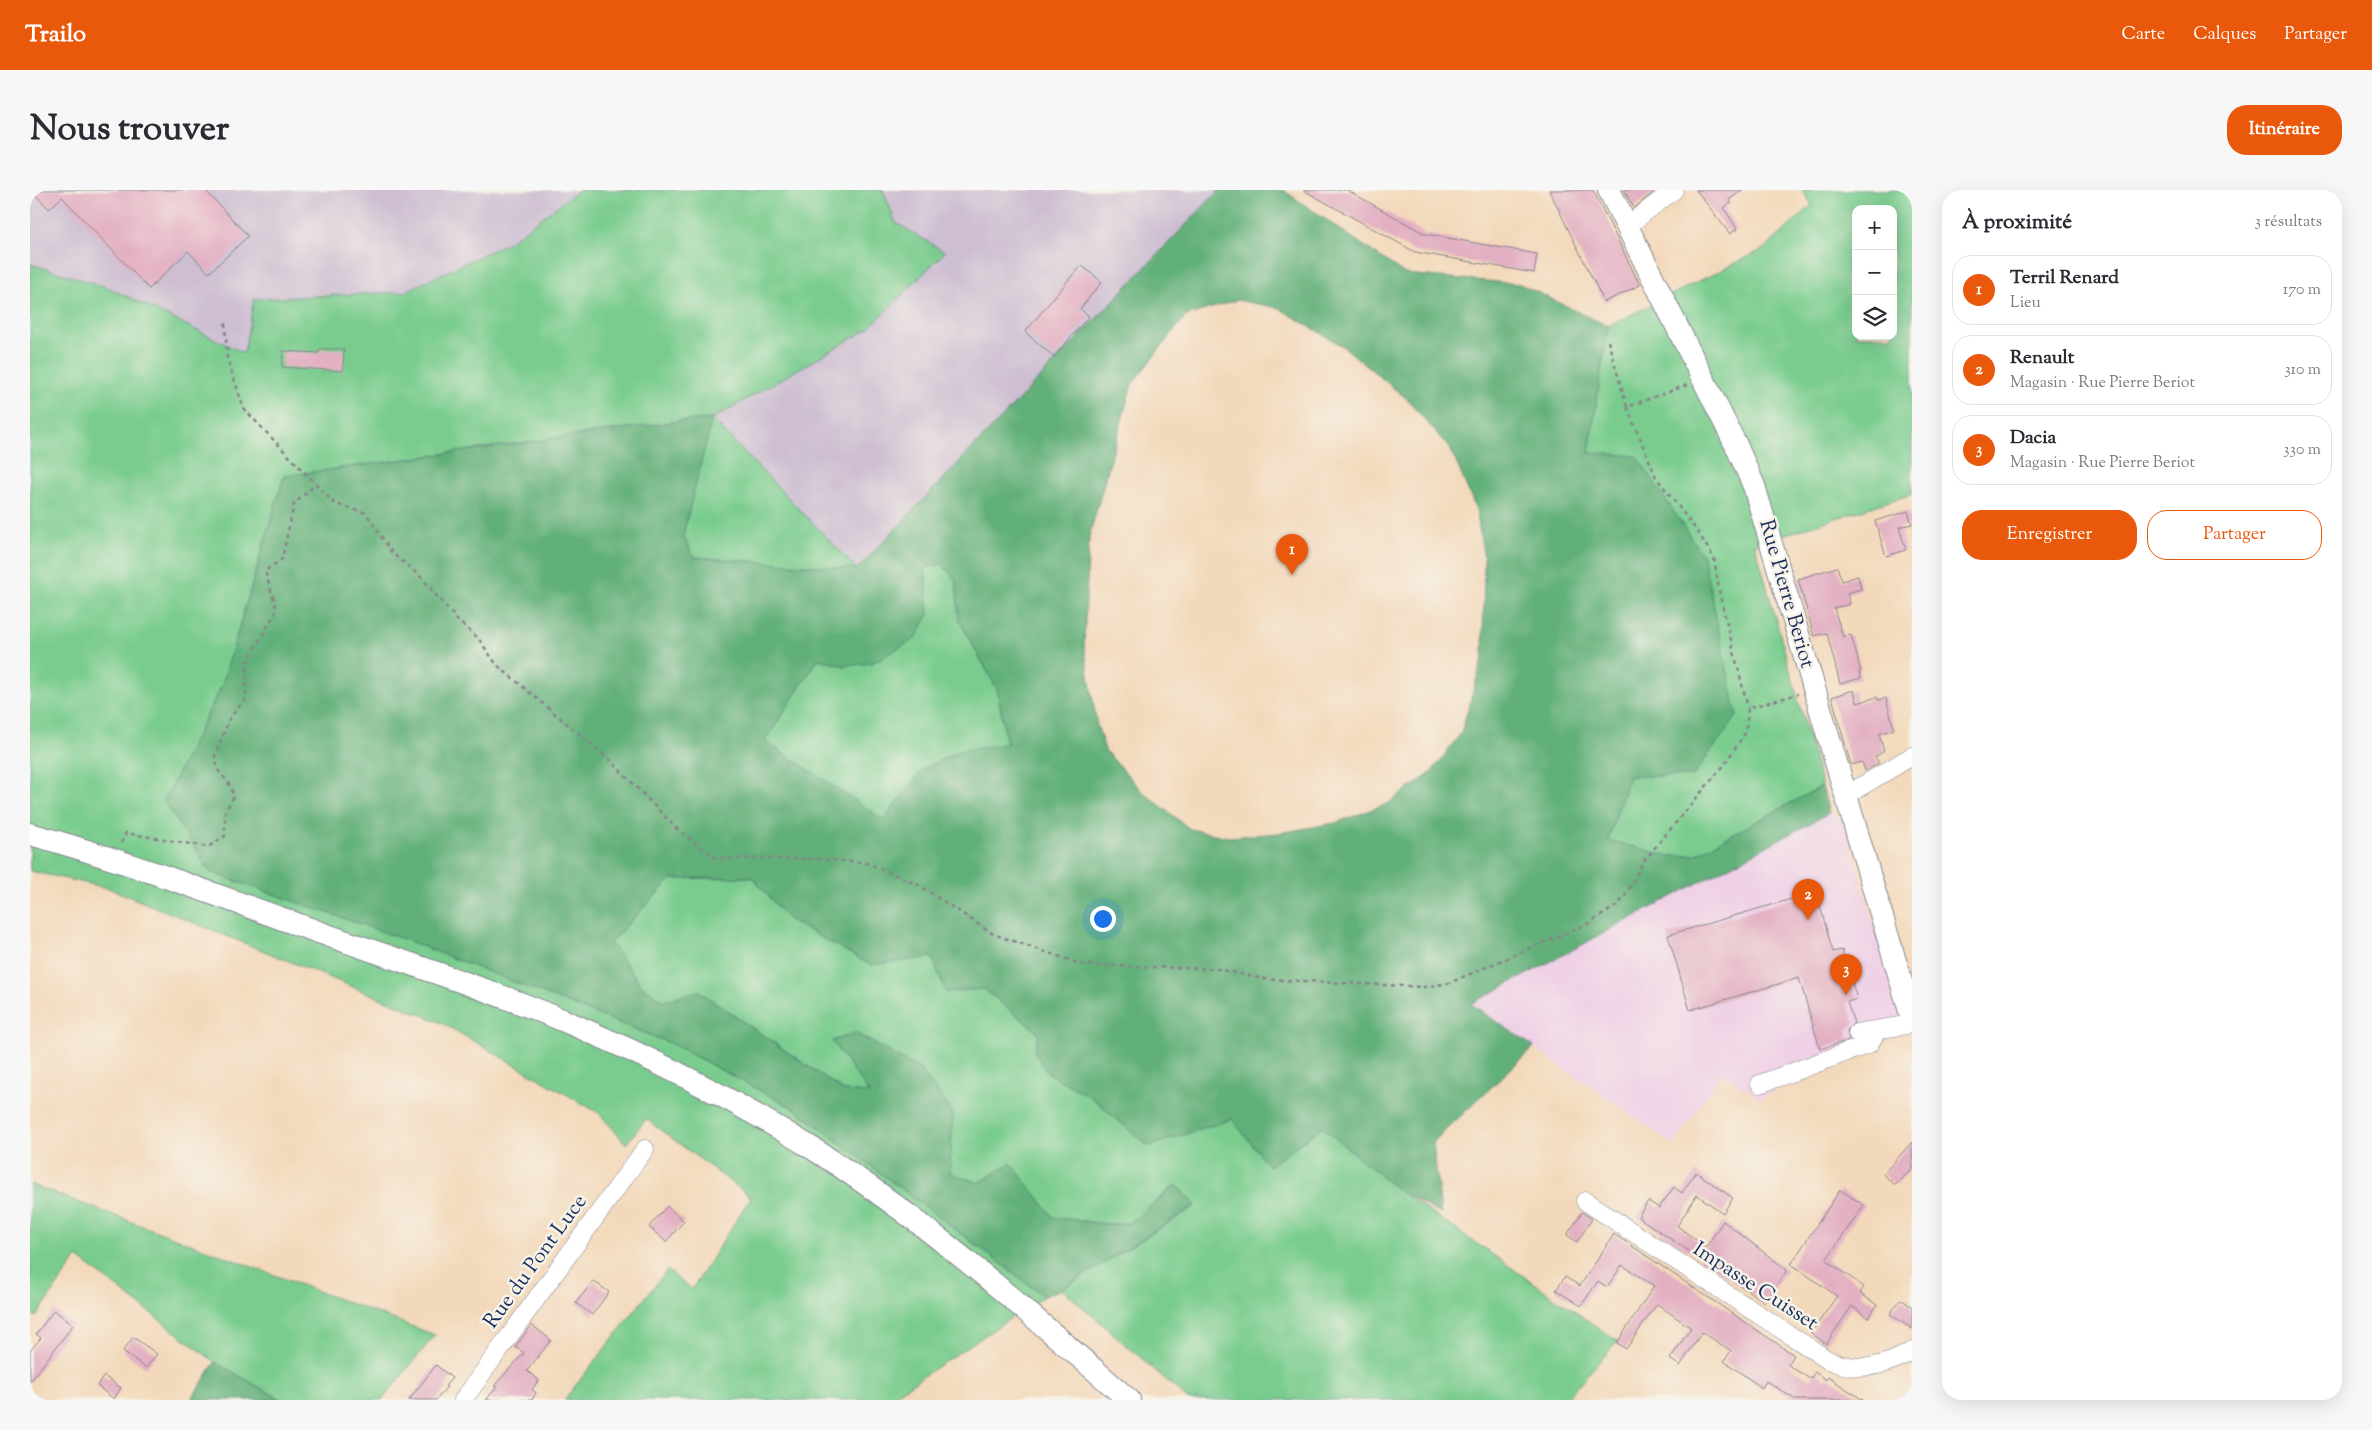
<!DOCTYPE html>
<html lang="fr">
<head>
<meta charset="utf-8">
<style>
	body { margin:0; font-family:"Sorts Mill Goudy",serif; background:#f7f7f7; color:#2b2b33 }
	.controls { position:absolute; right:15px; top:15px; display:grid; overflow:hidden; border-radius:10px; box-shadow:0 5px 20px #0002 }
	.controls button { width:45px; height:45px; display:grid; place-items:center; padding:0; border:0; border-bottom:1px solid #e1e1e2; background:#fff; color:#2b2b33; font:25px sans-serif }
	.you { position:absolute; left:1072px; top:728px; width:18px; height:18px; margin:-12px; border:4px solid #fff; border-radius:50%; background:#1a73e8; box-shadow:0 0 0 8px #1a73e833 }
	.badge { display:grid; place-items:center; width:32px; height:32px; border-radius:50%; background:#ea580c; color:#fff; font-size:16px; font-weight:700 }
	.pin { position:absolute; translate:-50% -41px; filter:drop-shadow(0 1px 2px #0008) }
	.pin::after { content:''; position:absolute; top:26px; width:18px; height:15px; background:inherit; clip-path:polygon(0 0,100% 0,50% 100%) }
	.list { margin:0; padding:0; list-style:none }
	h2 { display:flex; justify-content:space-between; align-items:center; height:65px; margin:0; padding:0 20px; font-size:21px }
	h2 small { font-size:16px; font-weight:400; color:#7c7c81 }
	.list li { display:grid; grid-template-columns:32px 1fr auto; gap:15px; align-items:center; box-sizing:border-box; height:70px; margin:0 10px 10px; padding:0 10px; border:1px solid #e1e1e2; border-radius:20px }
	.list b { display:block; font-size:19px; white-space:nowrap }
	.list p { margin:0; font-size:16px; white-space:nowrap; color:#7c7c81 }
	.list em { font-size:16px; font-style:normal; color:#7c7c81 }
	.actions { display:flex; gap:10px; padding:15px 20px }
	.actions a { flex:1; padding:11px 0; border:1px solid #ea580c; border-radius:20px; text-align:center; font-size:18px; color:#ea580c }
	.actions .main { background:#ea580c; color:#fff }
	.icon { flex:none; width:28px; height:28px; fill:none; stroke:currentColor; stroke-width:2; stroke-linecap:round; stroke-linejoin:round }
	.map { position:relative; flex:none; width:1882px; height:1210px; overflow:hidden; border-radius:20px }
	header { display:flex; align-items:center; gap:30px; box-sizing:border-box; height:70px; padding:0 25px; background:#ea580c; color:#fff }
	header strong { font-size:24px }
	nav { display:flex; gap:28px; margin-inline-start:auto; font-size:18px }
	.intro { display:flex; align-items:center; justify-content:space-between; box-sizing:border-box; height:120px; padding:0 30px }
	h1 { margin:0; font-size:35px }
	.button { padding:12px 22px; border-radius:20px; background:#ea580c; color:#fff; font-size:18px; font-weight:700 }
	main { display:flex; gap:30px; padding:0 30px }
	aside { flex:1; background:#fff; border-radius:20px; box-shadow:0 5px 20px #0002 }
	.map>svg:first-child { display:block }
	.built { fill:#efd0e6 }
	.industrial { fill:#cdbed2 }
	.green { fill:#79cc8e; stroke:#4a7e76; fill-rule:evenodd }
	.forest { fill:#62b079; stroke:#3e706c; fill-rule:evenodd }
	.building { fill:#e3b0c3 }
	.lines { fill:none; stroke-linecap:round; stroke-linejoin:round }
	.minor-casing { stroke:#87848c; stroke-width:19 }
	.major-casing { stroke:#87848c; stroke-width:24 }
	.path { stroke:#87848c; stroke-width:2.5; stroke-dasharray:4 4; stroke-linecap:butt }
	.minor { stroke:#fff; stroke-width:18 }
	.major { stroke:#fff; stroke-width:22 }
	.labels { text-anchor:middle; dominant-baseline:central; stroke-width:5; stroke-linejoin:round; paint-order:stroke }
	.street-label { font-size:21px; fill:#1b2f5e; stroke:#f7f3e8 }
</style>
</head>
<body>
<header>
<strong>Trailo</strong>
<nav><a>Carte</a><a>Calques</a><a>Partager</a></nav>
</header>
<div class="intro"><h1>Nous trouver</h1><a class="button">Itinéraire</a></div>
<main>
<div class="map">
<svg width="1882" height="1210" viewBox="0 0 1882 1210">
	<rect width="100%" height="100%" fill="#f7f3e8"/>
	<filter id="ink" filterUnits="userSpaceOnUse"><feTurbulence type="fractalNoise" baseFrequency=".02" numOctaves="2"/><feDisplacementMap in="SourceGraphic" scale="10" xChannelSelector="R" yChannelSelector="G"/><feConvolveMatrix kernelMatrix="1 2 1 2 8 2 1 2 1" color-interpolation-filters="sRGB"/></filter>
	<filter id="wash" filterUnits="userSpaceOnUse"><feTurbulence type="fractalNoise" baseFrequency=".0096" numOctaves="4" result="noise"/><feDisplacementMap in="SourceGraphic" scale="20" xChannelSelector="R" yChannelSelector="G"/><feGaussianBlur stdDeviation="1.12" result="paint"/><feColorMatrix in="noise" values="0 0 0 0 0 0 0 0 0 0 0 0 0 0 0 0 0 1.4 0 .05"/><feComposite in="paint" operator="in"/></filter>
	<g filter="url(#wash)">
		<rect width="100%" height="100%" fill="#f3d9bb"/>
		<path class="built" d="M1799,623L1813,630L1874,839L1730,908L1691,883L1644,955L1441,814Z"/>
		<path class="industrial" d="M0,0H1189L980,223L827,379L682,229L254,286L0,117Z"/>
		<path class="green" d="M549,0H853L866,33L915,62L838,139L682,229L827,379L664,367L653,345L681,229L649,231L254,286L192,495L134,611L180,682L379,751L640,853L765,919L1014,1106L857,1210H534L637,1080L662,1099L721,1007L616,929L596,954L569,923L412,833L78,698L0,681V74L77,97L214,163L224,109L374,102L479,52Z
			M1772,0H1882V304L1725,354L1792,596L1665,665L1638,666L1578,650L1599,586H1663L1559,262L1578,136L1736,58L1782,15ZM1826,19H1863V146H1826Z
			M912,374L926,390L929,430L967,499L977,555L929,561L893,579L854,630L735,551L788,469L815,476L899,424L895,378Z
			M722,687L758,729L841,775L902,767L916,802L954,799L1009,843L1017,883L1061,907L1118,956L1202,929L1239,976L1292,937L1367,999L1588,1151L1536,1208L1538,1210H1159L1032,1099L1166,1016L1146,995L1100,1033L1076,1034L1022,1027L981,973L949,993L919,983L923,924L891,880L825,843L802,851L839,903L814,901L669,801L633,811L612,796L580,753L641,689Z
			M0,994L405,1145L352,1210H252L185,1172L47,1067L6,1127L0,1122Z"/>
		<path class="forest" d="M1189,0H1253L1375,84L1490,94L1578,136L1559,262L1607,266L1673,366L1707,526L1663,586H1599L1578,650L1638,666L1665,665L1792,596L1799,623L1441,814L1504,857L1403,952L1411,1024L1367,999L1292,937L1239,976L1202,929L1118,956L1061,907L1017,883L1004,860L1009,843L954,799L916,802L902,767L841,775L758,729L722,687L641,689L580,752L612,796L633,811L668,801L814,901L839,903L802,851L825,843L891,880L923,923L920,983L949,993L981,973L1023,1027L1076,1034L1100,1033L1145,995L1166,1015L1032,1099L1014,1106L765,919L640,853L379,751L180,682L134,611L192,495L254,286L649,231L682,229L653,345L664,367L827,379ZM1207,110L1249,118L1314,157L1378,210L1421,260L1446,319L1454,369L1453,467L1431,543L1401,583L1357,614L1305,633L1249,643L1199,647L1160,639L1112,601L1075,560L1067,535L1054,455L1059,347L1102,194L1156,126ZM912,374L926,391L929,430L967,499L977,554L929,561L893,579L854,630L735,551L788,469L815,476L842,473L885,449L899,424L895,378Z
			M185,1172L252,1210H161Z"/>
		<g id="blocks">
			<path class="building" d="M1,0H175L218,46L179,83L158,61L119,99L32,7L19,19Z
				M1273,0H1317L1395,44L1507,64L1504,83L1385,62Z
				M1519,0H1563L1610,95L1574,112Z
				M1594,0H1621L1623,3L1604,18Z
				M1666,0H1712L1699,10L1701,13L1694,18L1707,39L1700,44Z
				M1051,75L1072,92L1050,119L1059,126L1024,167L995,142Z
				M289,159H314L313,181L252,177L253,161L289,163Z
				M1878,321L1882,334L1869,337L1876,360L1856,366L1845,331Z
				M1807,377L1812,391L1828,386L1831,399L1817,403L1820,414L1804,418L1813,447L1821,445L1831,481H1829L1831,488L1810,494L1797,443L1784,446L1768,389Z
				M1824,500L1827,513L1847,507L1848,510L1856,508L1864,539L1849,544L1854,561L1845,567L1849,573L1835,581L1832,572L1821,575L1802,507Z
				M1786,702L1803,762L1812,760L1827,809L1817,812L1824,833L1817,840L1819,850L1790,859L1769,788L1660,820L1638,745Z
				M1882,952V979L1865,995L1853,984Z
				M1666,982L1703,1008L1693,1023L1667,1005L1647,1036L1676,1057L1693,1031L1757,1080L1735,1112L1608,1027L1618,1011L1629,1018L1644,997L1652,1003Z
				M1810,1000L1834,1015L1796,1070L1834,1097L1830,1103L1847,1115L1838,1128L1822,1116L1796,1154L1781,1143L1807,1106L1761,1074Z
				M637,1016L654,1031L636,1052L619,1037Z
				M1552,1022L1562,1029L1547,1052L1537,1045Z
				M1584,1044L1764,1165L1758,1175L1780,1189L1785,1182L1796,1190L1798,1187L1833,1210H1766L1736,1191L1732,1198L1694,1171L1701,1161L1672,1142L1650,1176L1640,1169L1661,1138L1627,1114L1596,1159L1587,1153L1624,1096L1592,1075L1577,1097L1568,1091L1551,1116L1526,1100L1535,1087L1550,1096Z
				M563,1091L579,1102L562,1125L546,1113Z
				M1871,1109L1882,1117V1139L1860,1124Z
				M24,1120L43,1135L0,1192V1161L11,1148L6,1144Z
				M502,1135L521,1150L497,1181L509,1190L502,1199L506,1203L502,1210H456L467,1197L464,1196L494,1163L485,1157Z
				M103,1147L127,1164L116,1178L93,1161Z
				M406,1175L422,1188L415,1196L417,1197L406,1210H379Z
				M74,1186L91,1198L84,1209L67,1196Z"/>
		</g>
	</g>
	<g filter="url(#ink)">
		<use href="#blocks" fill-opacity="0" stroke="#87848c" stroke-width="1"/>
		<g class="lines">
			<g class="minor-casing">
				<path id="minor" d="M1597,36L1644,0
					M1815,606L1882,566
					M1827,843L1882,834
					M1730,894L1839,854L1848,840
					M1555,1011L1798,1170C1828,1183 1855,1177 1882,1161
					M433,1210L615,959"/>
			</g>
			<g class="major-casing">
				<path id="major" d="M1579,0L1706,255L1724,296L1882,828
					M0,644C101,672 199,710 297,745C382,775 468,802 551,838C632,873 710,913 785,960C898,1032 998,1122 1099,1210"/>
			</g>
			<path class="path" d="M195,133L197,168L214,219L305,314L336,323L362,363L391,387L428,431L448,448L467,475L580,570L646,638L685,668L794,669L837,673L889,695L963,744L1054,775L1188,779L1233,789L1395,797L1419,793L1559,733L1588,715L1597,703L1613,672L1694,575L1716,542L1718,518L1768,504
				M1578,151L1597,217
				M1657,195L1597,217L1626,287L1667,341L1684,368L1690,406L1718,518
				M91,653L96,643L178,657L195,646V622L204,606L198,592L188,580L185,566L200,527L216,509L217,472L247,420L235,381L252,369L264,314L286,294"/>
			<use href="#minor" class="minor"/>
			<use href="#major" class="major"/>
		</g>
	</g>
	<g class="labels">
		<g class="street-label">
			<text transform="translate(1756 404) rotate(74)">Rue Pierre Beriot</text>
			<text transform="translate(506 1072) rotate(-54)">Rue du Pont Luce</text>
			<text transform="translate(1725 1097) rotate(33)">Impasse Cuisset</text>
		</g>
	</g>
</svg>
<div class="controls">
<button>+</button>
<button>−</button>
<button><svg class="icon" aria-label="layers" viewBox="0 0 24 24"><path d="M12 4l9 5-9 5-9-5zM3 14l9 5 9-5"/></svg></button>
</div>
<div class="you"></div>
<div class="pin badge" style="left:1262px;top:385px">1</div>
<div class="pin badge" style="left:1778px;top:730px">2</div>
<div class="pin badge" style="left:1816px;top:805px">3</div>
</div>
<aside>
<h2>À proximité<small>3 résultats</small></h2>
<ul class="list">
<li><span class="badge">1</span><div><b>Terril Renard</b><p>Lieu</p></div><em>170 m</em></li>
<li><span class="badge">2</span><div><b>Renault</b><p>Magasin · Rue Pierre Beriot</p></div><em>310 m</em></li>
<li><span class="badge">3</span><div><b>Dacia</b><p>Magasin · Rue Pierre Beriot</p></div><em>330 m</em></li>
</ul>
<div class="actions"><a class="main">Enregistrer</a><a>Partager</a></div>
</aside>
</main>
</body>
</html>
